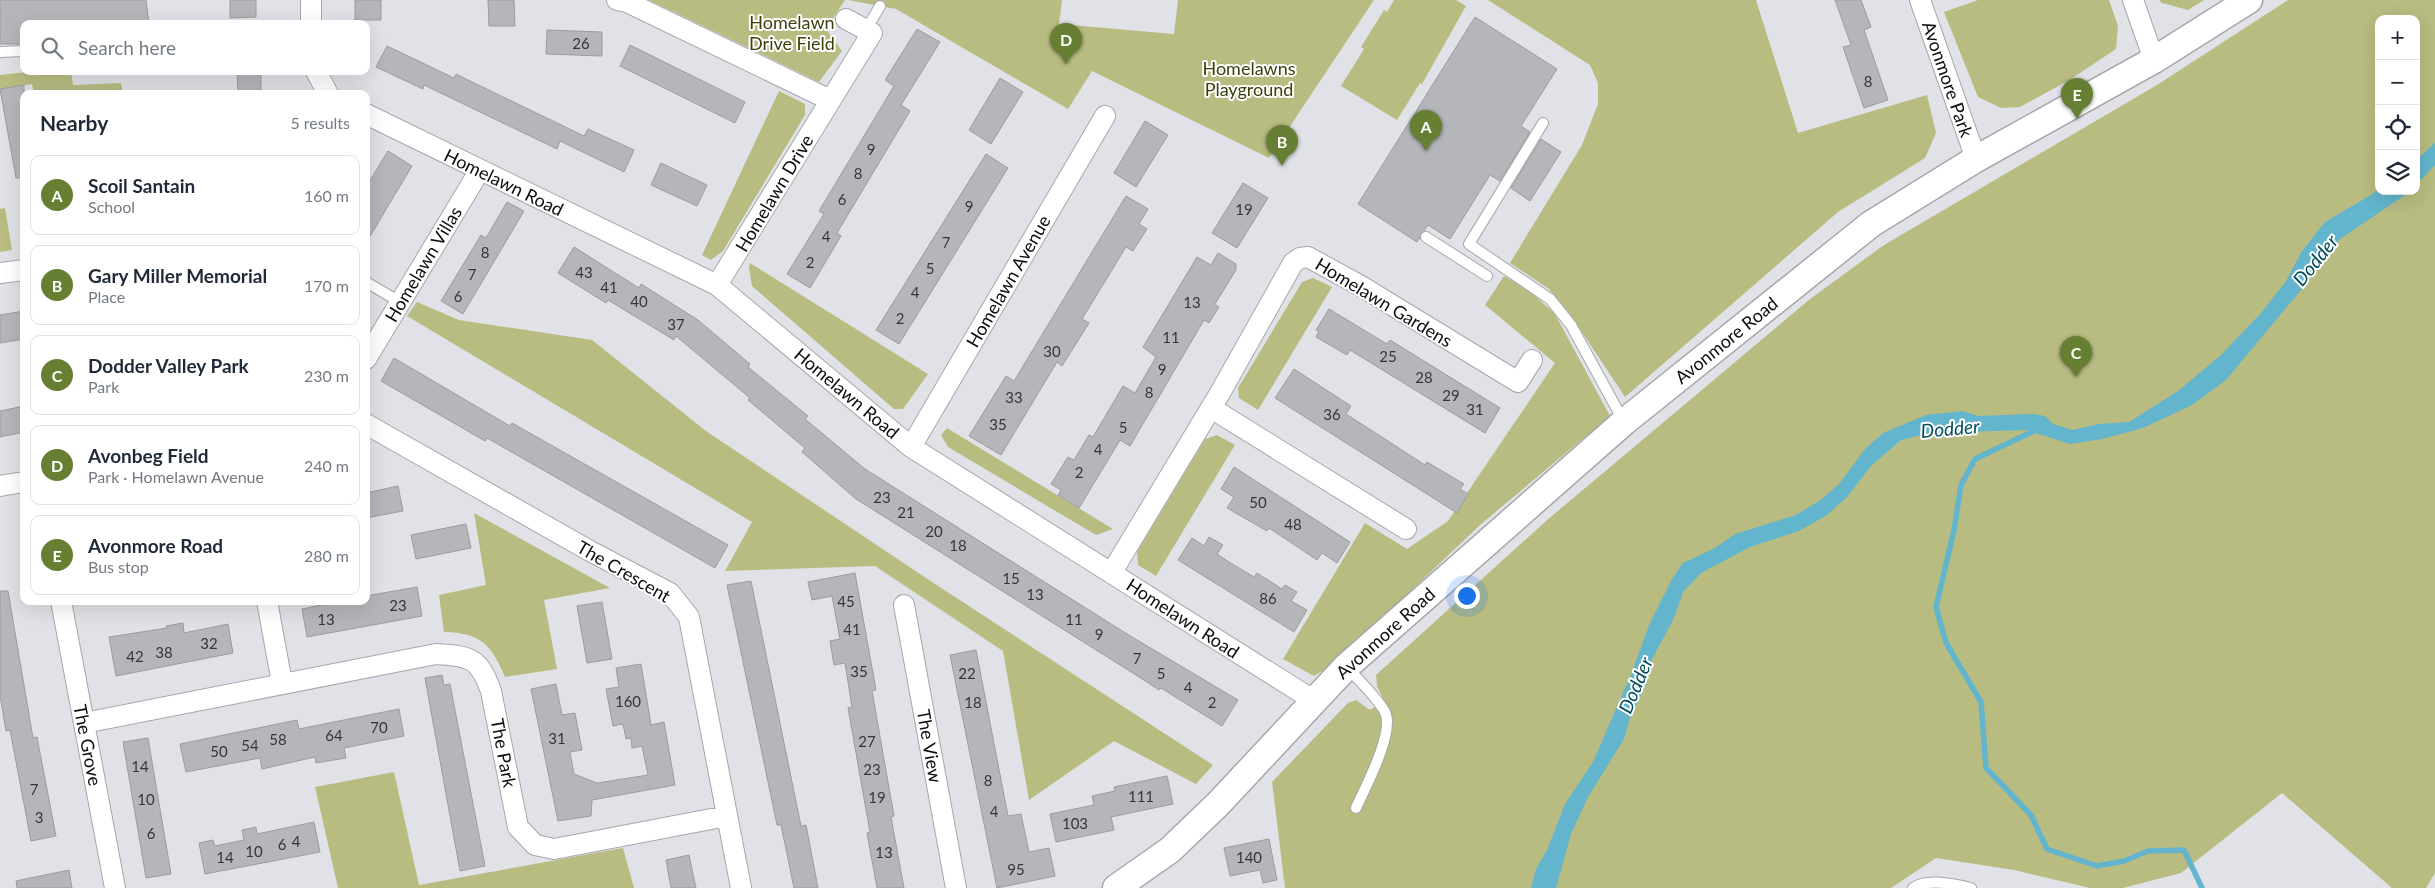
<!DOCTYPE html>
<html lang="en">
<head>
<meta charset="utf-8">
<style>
	body { margin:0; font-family:Lato,sans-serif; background:#f6f6f7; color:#1f2937 }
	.controls { position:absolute; right:15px; top:15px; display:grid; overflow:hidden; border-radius:10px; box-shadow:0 5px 20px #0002 }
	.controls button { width:45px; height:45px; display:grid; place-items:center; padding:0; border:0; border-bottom:1px solid #e0e1e3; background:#fff; color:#1f2937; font:25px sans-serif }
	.you { position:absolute; left:1466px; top:595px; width:18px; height:18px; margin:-12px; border:4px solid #fff; border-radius:50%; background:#1a73e8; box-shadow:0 0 0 8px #1a73e833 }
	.badge { display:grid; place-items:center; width:32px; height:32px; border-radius:50%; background:#677f32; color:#fff; font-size:16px; font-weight:700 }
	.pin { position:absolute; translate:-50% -41px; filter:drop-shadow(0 1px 2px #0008) }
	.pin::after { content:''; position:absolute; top:26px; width:18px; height:15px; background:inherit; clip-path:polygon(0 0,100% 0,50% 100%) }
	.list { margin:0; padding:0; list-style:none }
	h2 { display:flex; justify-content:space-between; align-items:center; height:65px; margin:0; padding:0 20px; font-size:21px }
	h2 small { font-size:16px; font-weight:400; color:#747a83 }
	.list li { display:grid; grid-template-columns:32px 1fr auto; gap:15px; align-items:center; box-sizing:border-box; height:80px; margin:0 10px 10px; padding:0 10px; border:1px solid #e0e1e3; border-radius:10px }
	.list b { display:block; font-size:19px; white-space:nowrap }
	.list p { margin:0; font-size:16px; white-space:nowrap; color:#747a83 }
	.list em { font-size:16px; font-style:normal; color:#747a83 }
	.icon { flex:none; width:28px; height:28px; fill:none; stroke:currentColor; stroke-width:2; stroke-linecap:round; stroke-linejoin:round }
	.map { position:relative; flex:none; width:2435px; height:888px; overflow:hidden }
	.search { position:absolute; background:#fff; box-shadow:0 5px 20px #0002; left:20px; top:20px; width:350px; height:55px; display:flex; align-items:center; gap:12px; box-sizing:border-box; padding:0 18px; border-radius:10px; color:#747a83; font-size:19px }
	.panel { position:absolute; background:#fff; box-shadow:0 5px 20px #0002; left:20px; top:90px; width:350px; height:515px; border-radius:10px }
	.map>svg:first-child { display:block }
	.green { fill:#b8bc81; fill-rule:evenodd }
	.water { fill:#62b5cc }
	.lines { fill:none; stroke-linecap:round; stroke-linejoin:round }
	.stream { stroke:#62b5cc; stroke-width:5.5 }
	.building { fill:#b5b6ba; stroke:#9b9ca0 }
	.service-casing { stroke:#a6a7ac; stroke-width:12 }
	.minor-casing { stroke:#a6a7ac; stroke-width:22 }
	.tertiary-casing { stroke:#a6a7ac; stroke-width:29 }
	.service { stroke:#fff; stroke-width:10 }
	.minor { stroke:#fff; stroke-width:20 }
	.tertiary { stroke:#fff; stroke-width:26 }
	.labels { text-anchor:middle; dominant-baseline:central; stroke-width:4; stroke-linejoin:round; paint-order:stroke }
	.number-label { font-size:15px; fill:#363639 }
	.park-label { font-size:18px; fill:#3d3f0b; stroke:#fff }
	.street-label { font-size:18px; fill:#0c0c0e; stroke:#fff }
	.water-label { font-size:19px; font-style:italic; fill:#004c5c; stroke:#fff }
</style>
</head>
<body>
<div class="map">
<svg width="2435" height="888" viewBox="0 0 2435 888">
	<rect width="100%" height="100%" fill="#e1e2e7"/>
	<path class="green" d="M649,0H845L826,29L842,51L819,82Z
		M848,0H1062L1059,24L1174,34L1178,0H1374L1269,158L1092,71L1068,109L896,9Z
		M1394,0H1456L1466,6L1422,84L1420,83L1397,120L1341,86L1364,49L1361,47L1384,10L1387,12Z
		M1488,0H1756L1798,133L1927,95L1936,133L1925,158L1838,212L1625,397L1570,314L1549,289L1510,263L1582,145L1598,104V83L1590,65Z
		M1978,0H2109L2118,26L2116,49L2071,79L2020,107L2001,108L1978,97L1944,12Z
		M2159,0H2204L2188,10L2162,3Z
		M2288,0H2435V873L2426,888H2392L2282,793L2181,873L2123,888H2090L2014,870L1936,858L1891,888H1285L1272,782L1348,703L1356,700L1370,710L1384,701L1377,686L1376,675L1546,521L1810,299L1884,245L2157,85ZM2379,19H2416V191H2379Z
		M35,71H71L73,85L121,83L123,94H79L78,91L34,94L32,84L0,89V75Z
		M779,91L805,104V115L723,251L711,260L702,255Z
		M5,208L12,250L0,252V209Z
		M750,263L928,374L903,409H894L752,286L749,268Z
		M1504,276L1532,293L1555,314L1610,416L1480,525L1334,664L1314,676L1283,659L1365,523L1407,549L1448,521L1555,363L1485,305Z
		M1313,278L1332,287L1258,410L1239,398L1238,388L1302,282Z
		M417,302L459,320L592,340L706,431L929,580L1213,765L1196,784L1114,741L1029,800L1003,651L875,566L725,571L752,522L407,316Z
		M947,428L1113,529L1096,535L948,447L941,435Z
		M1217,435L1235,445L1156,576L1138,565L1137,552L1205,439Z
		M474,513L610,588L544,600L557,669L505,677C491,644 481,633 444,632L439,595L486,585Z
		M394,772L419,885L623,848L634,888H338L315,787Z"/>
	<path class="water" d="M2435,143V165L2416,185V160Z
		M2379,190L2411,191L2340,239L2306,284L2226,380L2192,405L2143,428L2102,439L2070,444L2027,430L1930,433L1901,440L1871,466L1847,497L1827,515L1799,531L1750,547L1701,573L1683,592L1674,618L1650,663L1647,682L1630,718L1624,739L1588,797L1571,834L1556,888H1531L1536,869L1547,850L1565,804L1593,762L1632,672L1649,625L1672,579L1683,563L1715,548L1735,534L1796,515L1822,499L1839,484L1865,449L1883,433L1926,415L1963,411L1978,416L2033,414L2045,416L2053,424L2072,430L2099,424L2129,422L2178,391L2221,355L2261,313L2286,281L2302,251L2325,222Z"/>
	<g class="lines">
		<path class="stream" d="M2038,429L1975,459L1961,485L1954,530L1936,607L1946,643L1981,702L1986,768L2031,815L2047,849L2097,866L2124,861L2148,851L2184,850L2202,888"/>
	</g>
	<path class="building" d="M0,0H146L149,24H24V44H0Z
		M230,0H256V17L230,18Z
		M355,0H381V20H355Z
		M488,0H514L515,26H489Z
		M1835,0H1861L1871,27L1864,30L1888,100L1864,108L1843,47L1851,45Z
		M1475,17L1557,69L1521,126L1530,132L1500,181L1490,175L1450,239L1428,225L1417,242L1358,204Z
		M917,29L940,42L901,105L910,111L837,233L841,236L810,288L787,274L824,214L819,211L894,86L885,80Z
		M547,30L602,32V56L546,54Z
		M630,45L745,102L735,123L620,66Z
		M387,46L454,78L456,74L468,80L584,136L588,129L634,150L624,172L560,141L557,149L424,85L423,89L376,67Z
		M237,71H261V92H238Z
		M1000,78L1023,92L991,144L969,130Z
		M24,85V177L16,178L0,89Z
		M1145,121L1168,135L1136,187L1114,173Z
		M1541,139L1561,152L1530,201L1511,188Z
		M388,151L412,166L366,243V187Z
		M986,154L1008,168L899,344L876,330Z
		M661,163L707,185L697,206L651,185Z
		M1243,183L1268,198L1237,248L1212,233Z
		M1126,196L1148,209L1139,224L1147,229L1133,251L1126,247L1082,319L1089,323L1062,366L1057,362L1001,455L969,436L1006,376L1014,381Z
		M507,202L524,211L463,314L441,301L481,235L486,238Z
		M574,247L639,288L641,284L698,320L750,364L748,367L808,416L805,419L865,469L1127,634L1238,700L1222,726L1161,688L1159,690L1147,682L856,499L802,452L805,448L748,400L750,398L676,336L674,340L608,300L606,303L558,273Z
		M1218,253L1236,264V270L1215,304L1219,307L1209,323L1204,320L1130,446L1120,440L1079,508L1058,495L1061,490L1051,484L1068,457L1074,460L1089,435L1093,437L1123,386L1135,393L1156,357L1143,347L1197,257L1211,265Z
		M1329,309L1387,344L1390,340L1500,408L1485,433L1350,350L1347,355L1316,337L1319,331L1316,330Z
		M24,311V339L0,343V315Z
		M394,358L510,426L512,423L728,545L715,568L487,438L485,441L381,381Z
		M1294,369L1351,406L1346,414L1425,465L1427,462L1464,484L1460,489L1468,494L1457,513L1275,398Z
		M24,406V432L0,437V411Z
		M1234,467L1350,542L1337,563L1322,553L1317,560L1269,528L1267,531L1227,508L1234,497L1221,489Z
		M398,486L403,511L366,518V493Z
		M466,524L471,548L416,559L411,535Z
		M1209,537L1223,545L1217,554L1229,562L1254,577L1257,573L1282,589L1285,585L1297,592L1291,601L1307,610L1294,632L1178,560L1192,538L1204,546Z
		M855,573L876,690L872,691L894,816L891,817L904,888H877L867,833L870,832L848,708L852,707L845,663L834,665L830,641L840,639L832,596L812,600L808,582Z
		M751,581L801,826L806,825L818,888H794L781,825H777L727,585Z
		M417,587L422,616L307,637L302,609L340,601H366V596Z
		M0,591H8L33,738L37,737L56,836L31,841L10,730L6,731L0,695Z
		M602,602L612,659L587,663L577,606Z
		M183,623L184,633L228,624L233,653L116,676L109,637L167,628L166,626Z
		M976,650L1008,816L1021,814L1029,852L1049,848L1055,876L997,888L950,655Z
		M641,664L651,725L664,722L675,785L592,800L591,816L558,821L531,689L556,684L562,715L575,713L582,750L570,752L574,774L597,783L648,775L642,746L632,748L631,738L626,739L623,724L613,726L606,689L619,687L616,668Z
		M442,675L444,685L450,684L485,866L460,871L425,678Z
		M399,709L404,736L344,748L346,758L316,763L315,757L262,769L260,758L186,772L180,744L297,720L299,729Z
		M148,738L171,874L146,878L123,742Z
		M1167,776L1173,804L1111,817L1114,830L1056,842L1050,814L1094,805L1092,796L1115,791L1114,787Z
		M314,822L320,852L205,874L199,843L213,840L215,846L244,840L242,830L256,827L257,834Z
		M1269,839L1277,880L1263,883L1260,870L1230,876L1224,848Z
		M689,855L696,888H671L666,860Z
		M69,870L72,888H17L16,881Z"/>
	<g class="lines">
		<g class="service-casing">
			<path id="service" d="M866,30L880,6
				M0,52L24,51
				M1543,123L1469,244L1550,299L1571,325L1624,422
				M1426,237L1487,276
				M366,282L400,302
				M1347,667C1359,681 1376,696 1385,712C1395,732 1365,788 1356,808
				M1913,888C1927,878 1954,884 1971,888"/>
		</g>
		<g class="minor-casing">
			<path id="minor" d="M311,0V24
				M617,0L627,2L830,100
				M1920,0L1976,159
				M2133,0L2154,60
				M316,71L328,94
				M366,114L717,285L911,447L1313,700
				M0,273L24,270
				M717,285L872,33L846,19
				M366,359L480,170
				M1211,408L1406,529
				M366,424L590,551L670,593L689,617L741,888
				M911,447L1105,116
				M0,486L24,482
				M1112,572L1220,393L1293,263L1300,258L1308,257L1361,286L1518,382L1532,360
				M61,601L115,888
				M267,601L282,683
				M904,605L956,888
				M84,723L436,654C471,656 479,658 491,691L518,827L535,845L554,849L727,816"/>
		</g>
		<g class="tertiary-casing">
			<path id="tertiary" d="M1116,888L1170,850L1218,804L1347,666L1624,422L1871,224L1976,159L2154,60L2249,0"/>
		</g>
		<use href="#service" class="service"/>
		<use href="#minor" class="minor"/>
		<use href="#tertiary" class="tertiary"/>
	</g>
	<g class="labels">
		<g class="number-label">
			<text x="581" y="43">26</text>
			<text x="1868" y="81">8</text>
			<text x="871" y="149">9</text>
			<text x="858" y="173">8</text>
			<text x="842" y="199">6</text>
			<text x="969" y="206">9</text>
			<text x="1244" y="209">19</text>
			<text x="826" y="236">4</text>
			<text x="946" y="242">7</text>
			<text x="485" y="252">8</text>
			<text x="810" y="262">2</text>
			<text x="930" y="268">5</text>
			<text x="584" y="272">43</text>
			<text x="472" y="274">7</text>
			<text x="609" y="287">41</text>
			<text x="915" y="292">4</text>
			<text x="458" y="296">6</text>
			<text x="639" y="301">40</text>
			<text x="1192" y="302">13</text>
			<text x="900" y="318">2</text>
			<text x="676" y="324">37</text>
			<text x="1171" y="337">11</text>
			<text x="1052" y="351">30</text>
			<text x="1388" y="356">25</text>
			<text x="1162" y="369">9</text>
			<text x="1424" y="377">28</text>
			<text x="1149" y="392">8</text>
			<text x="1451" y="395">29</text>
			<text x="1014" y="397">33</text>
			<text x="1475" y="409">31</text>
			<text x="1332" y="414">36</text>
			<text x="998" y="424">35</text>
			<text x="1123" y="427">5</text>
			<text x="1098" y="449">4</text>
			<text x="1079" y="472">2</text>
			<text x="882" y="497">23</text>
			<text x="1258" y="502">50</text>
			<text x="906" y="512">21</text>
			<text x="1293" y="524">48</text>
			<text x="934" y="531">20</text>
			<text x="958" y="545">18</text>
			<text x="1011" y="578">15</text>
			<text x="1035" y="594">13</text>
			<text x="1268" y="598">86</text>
			<text x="846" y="601">45</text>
			<text x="398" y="605">23</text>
			<text x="326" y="619">13</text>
			<text x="1074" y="619">11</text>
			<text x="852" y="629">41</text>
			<text x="1099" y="634">9</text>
			<text x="209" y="643">32</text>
			<text x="164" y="652">38</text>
			<text x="135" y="656">42</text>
			<text x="1137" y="658">7</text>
			<text x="859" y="671">35</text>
			<text x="967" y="673">22</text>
			<text x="1161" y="673">5</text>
			<text x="1188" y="687">4</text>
			<text x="628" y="701">160</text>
			<text x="973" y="702">18</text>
			<text x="1212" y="702">2</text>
			<text x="379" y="727">70</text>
			<text x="334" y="735">64</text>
			<text x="557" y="738">31</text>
			<text x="278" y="739">58</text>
			<text x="867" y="741">27</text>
			<text x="250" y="745">54</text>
			<text x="219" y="751">50</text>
			<text x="140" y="766">14</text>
			<text x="872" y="769">23</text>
			<text x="988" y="780">8</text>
			<text x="34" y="789">7</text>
			<text x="1141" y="796">111</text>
			<text x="877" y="797">19</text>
			<text x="146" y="799">10</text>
			<text x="994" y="811">4</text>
			<text x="39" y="817">3</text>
			<text x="1075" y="823">103</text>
			<text x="151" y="833">6</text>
			<text x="296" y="841">4</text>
			<text x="282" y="844">6</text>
			<text x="254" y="851">10</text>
			<text x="884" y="852">13</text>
			<text x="225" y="857">14</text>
			<text x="1249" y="857">140</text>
			<text x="1016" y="869">95</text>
		</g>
		<g class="park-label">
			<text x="792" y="22">Homelawn<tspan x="792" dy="21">Drive Field</tspan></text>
			<text x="1249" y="68">Homelawns<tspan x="1249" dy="21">Playground</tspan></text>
		</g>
		<g class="street-label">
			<text transform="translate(1948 79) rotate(71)">Avonmore Park</text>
			<text transform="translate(504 182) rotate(26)">Homelawn Road</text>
			<text transform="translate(774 193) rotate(-59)">Homelawn Drive</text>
			<text transform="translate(423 264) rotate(-59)">Homelawn Villas</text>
			<text transform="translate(1008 281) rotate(-60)">Homelawn Avenue</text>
			<text transform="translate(1384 302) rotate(31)">Homelawn Gardens</text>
			<text transform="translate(1726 340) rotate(-39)">Avonmore Road</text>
			<text transform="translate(847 393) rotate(40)">Homelawn Road</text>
			<text transform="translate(624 571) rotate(30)">The Crescent</text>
			<text transform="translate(1183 618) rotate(33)">Homelawn Road</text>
			<text transform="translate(1385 633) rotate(-42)">Avonmore Road</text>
			<text transform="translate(88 745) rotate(79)">The Grove</text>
			<text transform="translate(930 746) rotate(80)">The View</text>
			<text transform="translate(504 753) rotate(79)">The Park</text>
		</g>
		<g class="water-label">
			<text transform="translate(2315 260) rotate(-51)">Dodder</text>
			<text transform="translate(1950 428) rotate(-5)">Dodder</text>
			<text transform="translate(1635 685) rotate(-67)">Dodder</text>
		</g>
	</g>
</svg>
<div class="controls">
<button>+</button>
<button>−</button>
<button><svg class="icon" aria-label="locate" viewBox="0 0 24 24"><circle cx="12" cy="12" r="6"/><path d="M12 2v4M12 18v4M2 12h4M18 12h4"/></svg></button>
<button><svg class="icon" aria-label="layers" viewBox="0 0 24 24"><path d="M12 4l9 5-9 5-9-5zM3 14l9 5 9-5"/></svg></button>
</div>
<div class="you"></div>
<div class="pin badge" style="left:1426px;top:151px">A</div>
<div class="pin badge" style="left:1282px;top:166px">B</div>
<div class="pin badge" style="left:2076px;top:377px">C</div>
<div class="pin badge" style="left:1066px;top:64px">D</div>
<div class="pin badge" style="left:2077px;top:119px">E</div>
<div class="search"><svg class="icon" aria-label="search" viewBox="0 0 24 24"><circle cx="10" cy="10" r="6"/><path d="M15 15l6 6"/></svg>Search here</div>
<section class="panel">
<h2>Nearby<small>5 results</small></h2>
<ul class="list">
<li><span class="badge">A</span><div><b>Scoil Santain</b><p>School</p></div><em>160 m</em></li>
<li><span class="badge">B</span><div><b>Gary Miller Memorial</b><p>Place</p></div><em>170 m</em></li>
<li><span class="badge">C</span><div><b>Dodder Valley Park</b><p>Park</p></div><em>230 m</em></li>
<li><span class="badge">D</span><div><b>Avonbeg Field</b><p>Park · Homelawn Avenue</p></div><em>240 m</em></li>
<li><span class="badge">E</span><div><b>Avonmore Road</b><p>Bus stop</p></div><em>280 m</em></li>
</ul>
</section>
</div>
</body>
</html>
